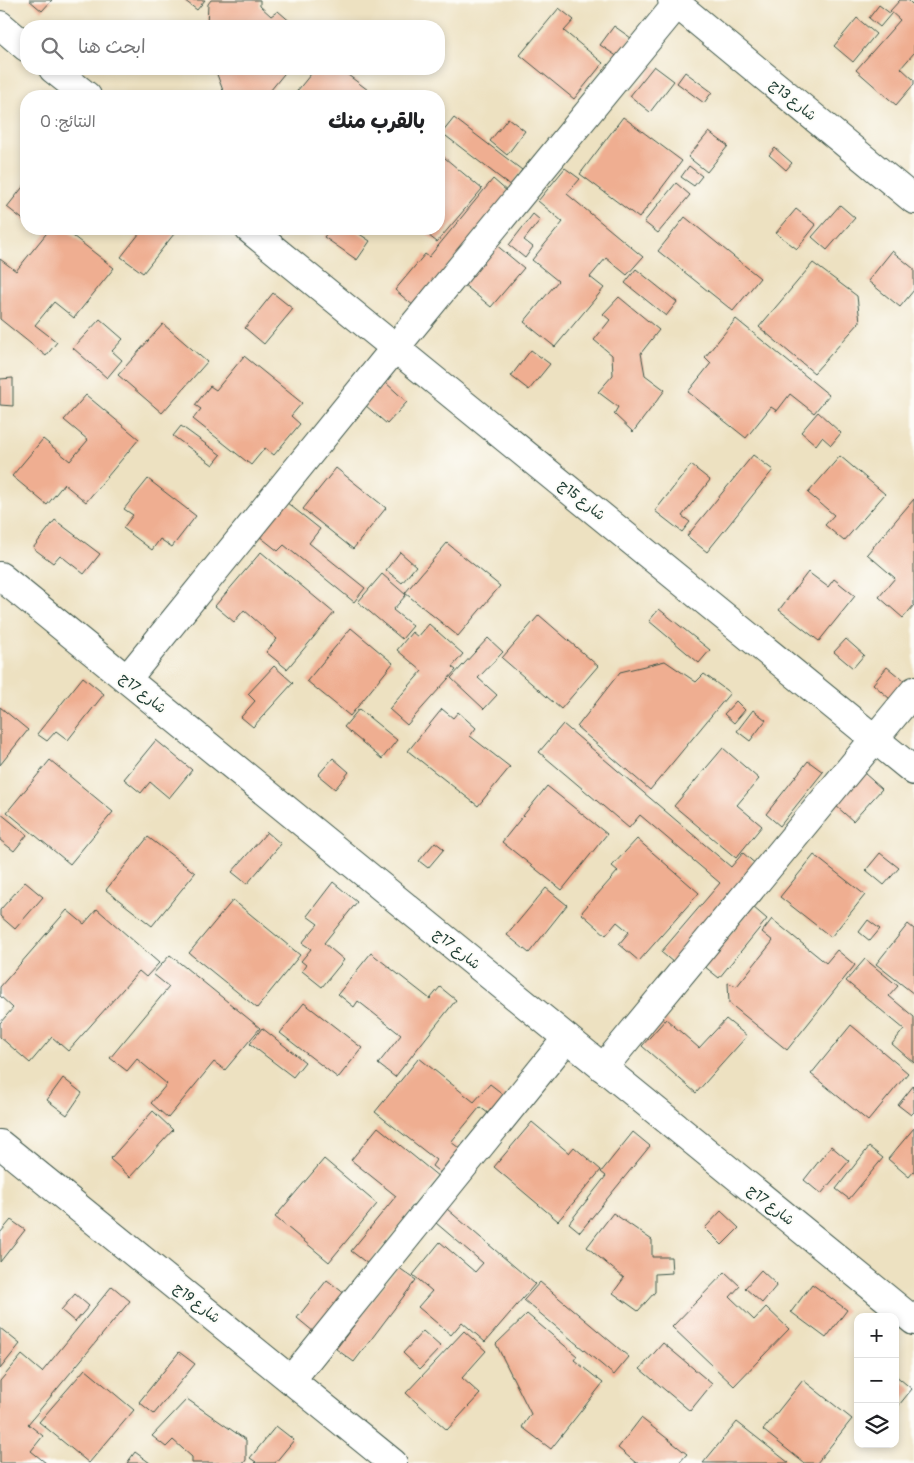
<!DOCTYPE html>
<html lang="ar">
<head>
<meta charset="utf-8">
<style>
	body { margin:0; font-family:Pangolin,"Playpen Sans Arabic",sans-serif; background:#f2f2f2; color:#202124; direction:rtl }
	.controls { position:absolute; right:15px; bottom:15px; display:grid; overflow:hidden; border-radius:10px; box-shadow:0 2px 8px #0003 }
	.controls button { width:45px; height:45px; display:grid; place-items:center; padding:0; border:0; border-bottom:1px solid #e0e0e0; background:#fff; color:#202124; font:25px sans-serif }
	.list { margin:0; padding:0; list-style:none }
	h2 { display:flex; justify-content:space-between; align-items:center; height:65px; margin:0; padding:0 20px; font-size:21px }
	h2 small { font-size:16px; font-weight:400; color:#757577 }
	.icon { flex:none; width:28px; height:28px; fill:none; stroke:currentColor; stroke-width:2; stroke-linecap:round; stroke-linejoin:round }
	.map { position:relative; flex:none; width:914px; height:1463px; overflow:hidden; direction:ltr }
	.search { position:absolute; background:#fff; box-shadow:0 2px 8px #0003; left:20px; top:20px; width:425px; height:55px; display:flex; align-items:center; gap:12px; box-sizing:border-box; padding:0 18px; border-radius:20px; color:#757577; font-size:19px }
	.panel { position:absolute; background:#fff; box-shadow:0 2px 8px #0003; left:20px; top:90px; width:425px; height:145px; border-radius:20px; direction:rtl }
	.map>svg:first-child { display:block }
	.building { fill:#efae91 }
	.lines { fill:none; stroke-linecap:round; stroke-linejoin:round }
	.minor-casing { stroke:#3e5649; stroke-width:30 }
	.minor { stroke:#fff; stroke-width:28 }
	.labels { text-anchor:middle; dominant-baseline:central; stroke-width:4; stroke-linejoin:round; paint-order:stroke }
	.street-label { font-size:14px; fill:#1f3d34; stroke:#fdfcf7 }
</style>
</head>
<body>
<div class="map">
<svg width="914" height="1463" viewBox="0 0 914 1463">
	<rect width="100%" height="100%" fill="#fdfcf7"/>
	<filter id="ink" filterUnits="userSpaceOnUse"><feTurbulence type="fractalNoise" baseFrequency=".02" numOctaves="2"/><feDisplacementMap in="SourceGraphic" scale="10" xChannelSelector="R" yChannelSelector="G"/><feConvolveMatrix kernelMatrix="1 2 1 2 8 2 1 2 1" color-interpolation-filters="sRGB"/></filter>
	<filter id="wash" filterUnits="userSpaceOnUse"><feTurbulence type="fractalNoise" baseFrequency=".0096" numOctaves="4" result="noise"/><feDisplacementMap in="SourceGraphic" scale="20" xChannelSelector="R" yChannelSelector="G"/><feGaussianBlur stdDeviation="1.12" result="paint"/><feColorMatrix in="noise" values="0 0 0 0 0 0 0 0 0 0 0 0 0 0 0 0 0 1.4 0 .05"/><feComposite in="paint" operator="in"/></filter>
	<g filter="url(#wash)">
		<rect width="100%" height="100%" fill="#ede1c1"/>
		<g id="blocks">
			<path class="building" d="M29,0H52L42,11Z
				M184,0H205L197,10Z
				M211,0H260V6L271,16L278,11L293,24L291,26H207L208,4Z
				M900,0H908L912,4L914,2V53L901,68L914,80V84L896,105L856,70L900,20L890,11Z
				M879,5L891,14L880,27L869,18Z
				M559,8L574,20L564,31L603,63L574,99L520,55Z
				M857,18L876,34L853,62L834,46Z
				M614,26L631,38L618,57L600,45Z
				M654,66L674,81L650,112L630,96Z
				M215,69H288L266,96H225Z
				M315,69H340L376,96H293Z
				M685,72L712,92L704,103L677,83Z
				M623,117L682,161L639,218L580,174Z
				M454,118L522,170L511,186L442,133Z
				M508,118L525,131L507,155L490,141Z
				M709,132L728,146L707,172L688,157Z
				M775,148L792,163L786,170L769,155Z
				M439,153L482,189L437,242L420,229H439Z
				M689,166L702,176L694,186L681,177Z
				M565,168L580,179L567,194L643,257L627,275L606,258L590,277L604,288L555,347L524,322L558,281L532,260L563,222L538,201Z
				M493,179L509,193L415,307L395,290L425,254L429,257Z
				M26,183V222L7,207Z
				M676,183L690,195L658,233L644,222Z
				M840,205L855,218L827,250L812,237Z
				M796,209L816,225L797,249L776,233Z
				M533,214L540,220L524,240L533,247L525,258L509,245Z
				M685,217L760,278L733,311L658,251Z
				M50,229H64L114,268L74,318L54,302L35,325L57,342L46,356L0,319V259L16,271Z
				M143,229H178L143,273L121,257Z
				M330,229H352L370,241L357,260L324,237Z
				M495,244L524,268L491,307L462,283Z
				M892,251L914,269V290L900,307L868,281Z
				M813,263L857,296L860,322L814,373L759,327Z
				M636,269L677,302L666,316L625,283Z
				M273,293L293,309L264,344L245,328Z
				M619,297L659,330L641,353L645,375L665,390L633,432L614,414L618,407L598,392L613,375L612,355L594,340L610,320L603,314Z
				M100,319L123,339L112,351L122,360L107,378L73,348Z
				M736,319L829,395L814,413L790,394L777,411L771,407L746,438L688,392L711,363L705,357Z
				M163,324L207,362L162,413L118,375Z
				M531,350L550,364L529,390L511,376Z
				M244,356L302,403L291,416L300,424L274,455L265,448L251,465L193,419L201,409L195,405L210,386L216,390Z
				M13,378V406L0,405V379Z
				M385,382L407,402L387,424L365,405Z
				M86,395L139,439L86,502L64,484L47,505L12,476L43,439L70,461L88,440L64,420Z
				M818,412L841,433L831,445L822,437L816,445L801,432Z
				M181,426L221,455L213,465L173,436Z
				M753,455L773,470L707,552L687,536Z
				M840,456L885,494L844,541L825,525L834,515L808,493Z
				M691,465L710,480L682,516L690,522L682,532L655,511Z
				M336,468L386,508L353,549L303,509Z
				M148,479L196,516L172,547L160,539L152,550L123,528L133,515L124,509Z
				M914,499V605L903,618L879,597L895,578L867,554Z
				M286,502L320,529L309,543L365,588L354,602L284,545L278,551L259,536Z
				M55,520L100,554L84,574L60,555L53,563L33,548Z
				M447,543L500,586L458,636L405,593Z
				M261,552L334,613L287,669L266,652L277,639L244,610L234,622L215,606Z
				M400,552L416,566L402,583L386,570Z
				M808,572L828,587L834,579L855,596L819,641L779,610Z
				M382,574L406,595L393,610L413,626L402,639L358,602Z
				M659,609L710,650L699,663L649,621Z
				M539,615L598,666L561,709L502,658Z
				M429,624L463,654L452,667L456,670L407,725L389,709L422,671L397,650L412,632L418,637Z
				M351,628L393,663L350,716L307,681Z
				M488,638L503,652L478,678L497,695L484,709L451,678Z
				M846,639L864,655L853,668L834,652Z
				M665,661L696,682L704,674L730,693L650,790L577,727L620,672Z
				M274,666L293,683L253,727L241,717L255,701L248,694Z
				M887,667L904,681L890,699L873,684Z
				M83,677L104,694L68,740L56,731L47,741L37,734Z
				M736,701L745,710L734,723L724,714Z
				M0,707L28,730L0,765Z
				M359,709L397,740L382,759L344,727Z
				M442,709L453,718L458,712L476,728L470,736L510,767L478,806L408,751Z
				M753,710L766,720L750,741L737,731Z
				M563,724L731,867L743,853L758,866L674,963L661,952L720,883L640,815L629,828L539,752Z
				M156,740L192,770L169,798L150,782L141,793L124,779Z
				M723,748L759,779L737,805L762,826L736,858L674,806Z
				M333,758L349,772L335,789L318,775Z
				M50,760L113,812L70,864L7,812Z
				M808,761L823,772L780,826L766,814Z
				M864,773L882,789L853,821L835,805Z
				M547,786L607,834L562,890L502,842Z
				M0,813L27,835L14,851L0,840Z
				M267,832L281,844L247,884L232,872Z
				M148,837L195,873L152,926L106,890Z
				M637,839L699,893L639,961L619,944L629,932L617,922L606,935L581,913L618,871L612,866Z
				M435,842L444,849L428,868L419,861Z
				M880,853L899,868L884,885L866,870Z
				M814,855L865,895L831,937L780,897Z
				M25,882L43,897L15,929L0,916V910Z
				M333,882L357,902L324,943L344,960L322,987L302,971L306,965L301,961L311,949L302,943L318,924L307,916Z
				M546,888L567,905L529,953L507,935Z
				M233,900L300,955L257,1008L189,953Z
				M753,907L767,919L719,978L704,966Z
				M97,909L159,963L146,977L139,971L68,1051L52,1037L30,1063L0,1037V1023L13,1008L0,996V987L67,910L84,924Z
				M772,919L826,963L837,950L855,965L787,1050L729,1003L728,983L737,986L773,941L762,932Z
				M868,920L880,929L870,941L859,932Z
				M908,924L914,929V994L876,964Z
				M371,953L430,999L440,987L456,1000L395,1077L378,1064L401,1035L358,1001L354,1007L338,994Z
				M170,955L260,1028L225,1070L214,1062L168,1118L151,1103L167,1084L137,1059L127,1071L110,1058L169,987L153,974Z
				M865,959L898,986L889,996L914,1017V1063L892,1044L904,1029L846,981Z
				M304,1003L362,1048L338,1078L280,1033Z
				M666,1019L699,1048L726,1019L747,1036L696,1093L642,1046Z
				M851,1025L908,1073L868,1121L811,1074Z
				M262,1028L305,1062L293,1077L250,1044Z
				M419,1058L474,1102L490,1084L508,1098L493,1117L480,1107L451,1142L463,1151L443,1175L432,1166L436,1160L375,1112Z
				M63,1078L82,1093L67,1115L47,1100Z
				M914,1085V1112L911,1115L898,1105Z
				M153,1111L173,1130L130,1177L110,1159Z
				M532,1122L569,1153L574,1147L601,1170L558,1221L494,1167Z
				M378,1127L439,1177L368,1264L351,1251L396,1196L351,1160Z
				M914,1128V1171L909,1177L888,1159Z
				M633,1132L650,1146L580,1232L569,1223L606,1176L601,1172Z
				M831,1146L849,1161L821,1194L804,1180Z
				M869,1147L883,1158L849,1199L836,1189Z
				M324,1159L377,1204L329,1262L275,1217Z
				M447,1209L535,1284L485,1342L462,1322L451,1335L418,1307L432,1291L413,1275L440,1242L475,1272L483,1263L436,1223Z
				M721,1211L739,1228L722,1245L705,1228Z
				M613,1213L652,1240V1257H671L672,1273L655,1274V1292L638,1311L613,1293L624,1278L587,1247Z
				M11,1220L25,1230L0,1262V1233Z
				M398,1267L416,1280L354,1362L336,1349Z
				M761,1270L777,1285L762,1303L745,1288Z
				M725,1272L740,1286L730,1297L754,1320L766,1307L789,1329L734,1386L672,1327Z
				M327,1280L345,1294L314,1332L297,1318Z
				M540,1282L629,1357L614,1375L524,1300Z
				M812,1284L847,1310L826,1338L791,1312Z
				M112,1286L130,1301L28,1424L43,1436L31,1451L46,1463H0V1381L22,1355L42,1372Z
				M75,1294L89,1306L75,1322L61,1310Z
				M527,1314L577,1356L574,1360L603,1383L551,1449L522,1427L531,1414L496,1344Z
				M0,1328L20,1344L0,1369Z
				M423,1331L441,1347L420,1369L403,1353Z
				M464,1331L486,1351L462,1378L480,1394L447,1430L406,1393Z
				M663,1343L712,1384L690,1411L640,1369Z
				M179,1352L195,1364L154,1414L139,1402Z
				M85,1369L134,1410L89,1463L39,1422Z
				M895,1375L912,1389L895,1410Z
				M803,1380L852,1419L817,1463H804L763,1430Z
				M187,1399L246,1440V1460L244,1463H192V1457L173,1440L166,1447L152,1436Z
				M641,1418L687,1454L679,1463H636L618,1448Z
				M737,1422L789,1463H703Z
				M276,1426L294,1440L275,1463H255L256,1462L250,1458Z
				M135,1452L150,1463H127Z"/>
		</g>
	</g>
	<g filter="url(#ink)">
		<use href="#blocks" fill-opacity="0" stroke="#3e5649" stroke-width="1"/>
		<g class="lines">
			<g class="minor-casing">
				<path id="minor" d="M672,0L914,200
					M0,25L26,47
					M53,69L87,96
					M249,229L914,771
					M0,576L914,1321
					M127,679L395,348L677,4
					M603,1068L914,691
					M0,1144L393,1463
					M291,1380L567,1038"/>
			</g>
			<use href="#minor" class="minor"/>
		</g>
	</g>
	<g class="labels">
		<g class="street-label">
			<text transform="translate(793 100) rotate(40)">شارع 13ج</text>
			<text transform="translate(582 500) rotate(39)">شارع 15ج</text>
			<text transform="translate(143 693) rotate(39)">شارع 17ج</text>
			<text transform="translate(457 949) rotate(39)">شارع 17ج</text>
			<text transform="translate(771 1205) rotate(39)">شارع 17ج</text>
			<text transform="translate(197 1303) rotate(39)">شارع 19ج</text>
		</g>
	</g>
</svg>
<div class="controls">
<button>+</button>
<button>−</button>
<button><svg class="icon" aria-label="layers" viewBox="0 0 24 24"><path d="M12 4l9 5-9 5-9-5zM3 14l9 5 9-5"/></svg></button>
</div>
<div class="search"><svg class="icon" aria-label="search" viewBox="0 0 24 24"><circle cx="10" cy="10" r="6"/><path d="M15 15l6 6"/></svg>ابحث هنا</div>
<section class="panel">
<h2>بالقرب منك<small>النتائج: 0</small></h2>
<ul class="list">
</ul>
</section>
</div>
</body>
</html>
